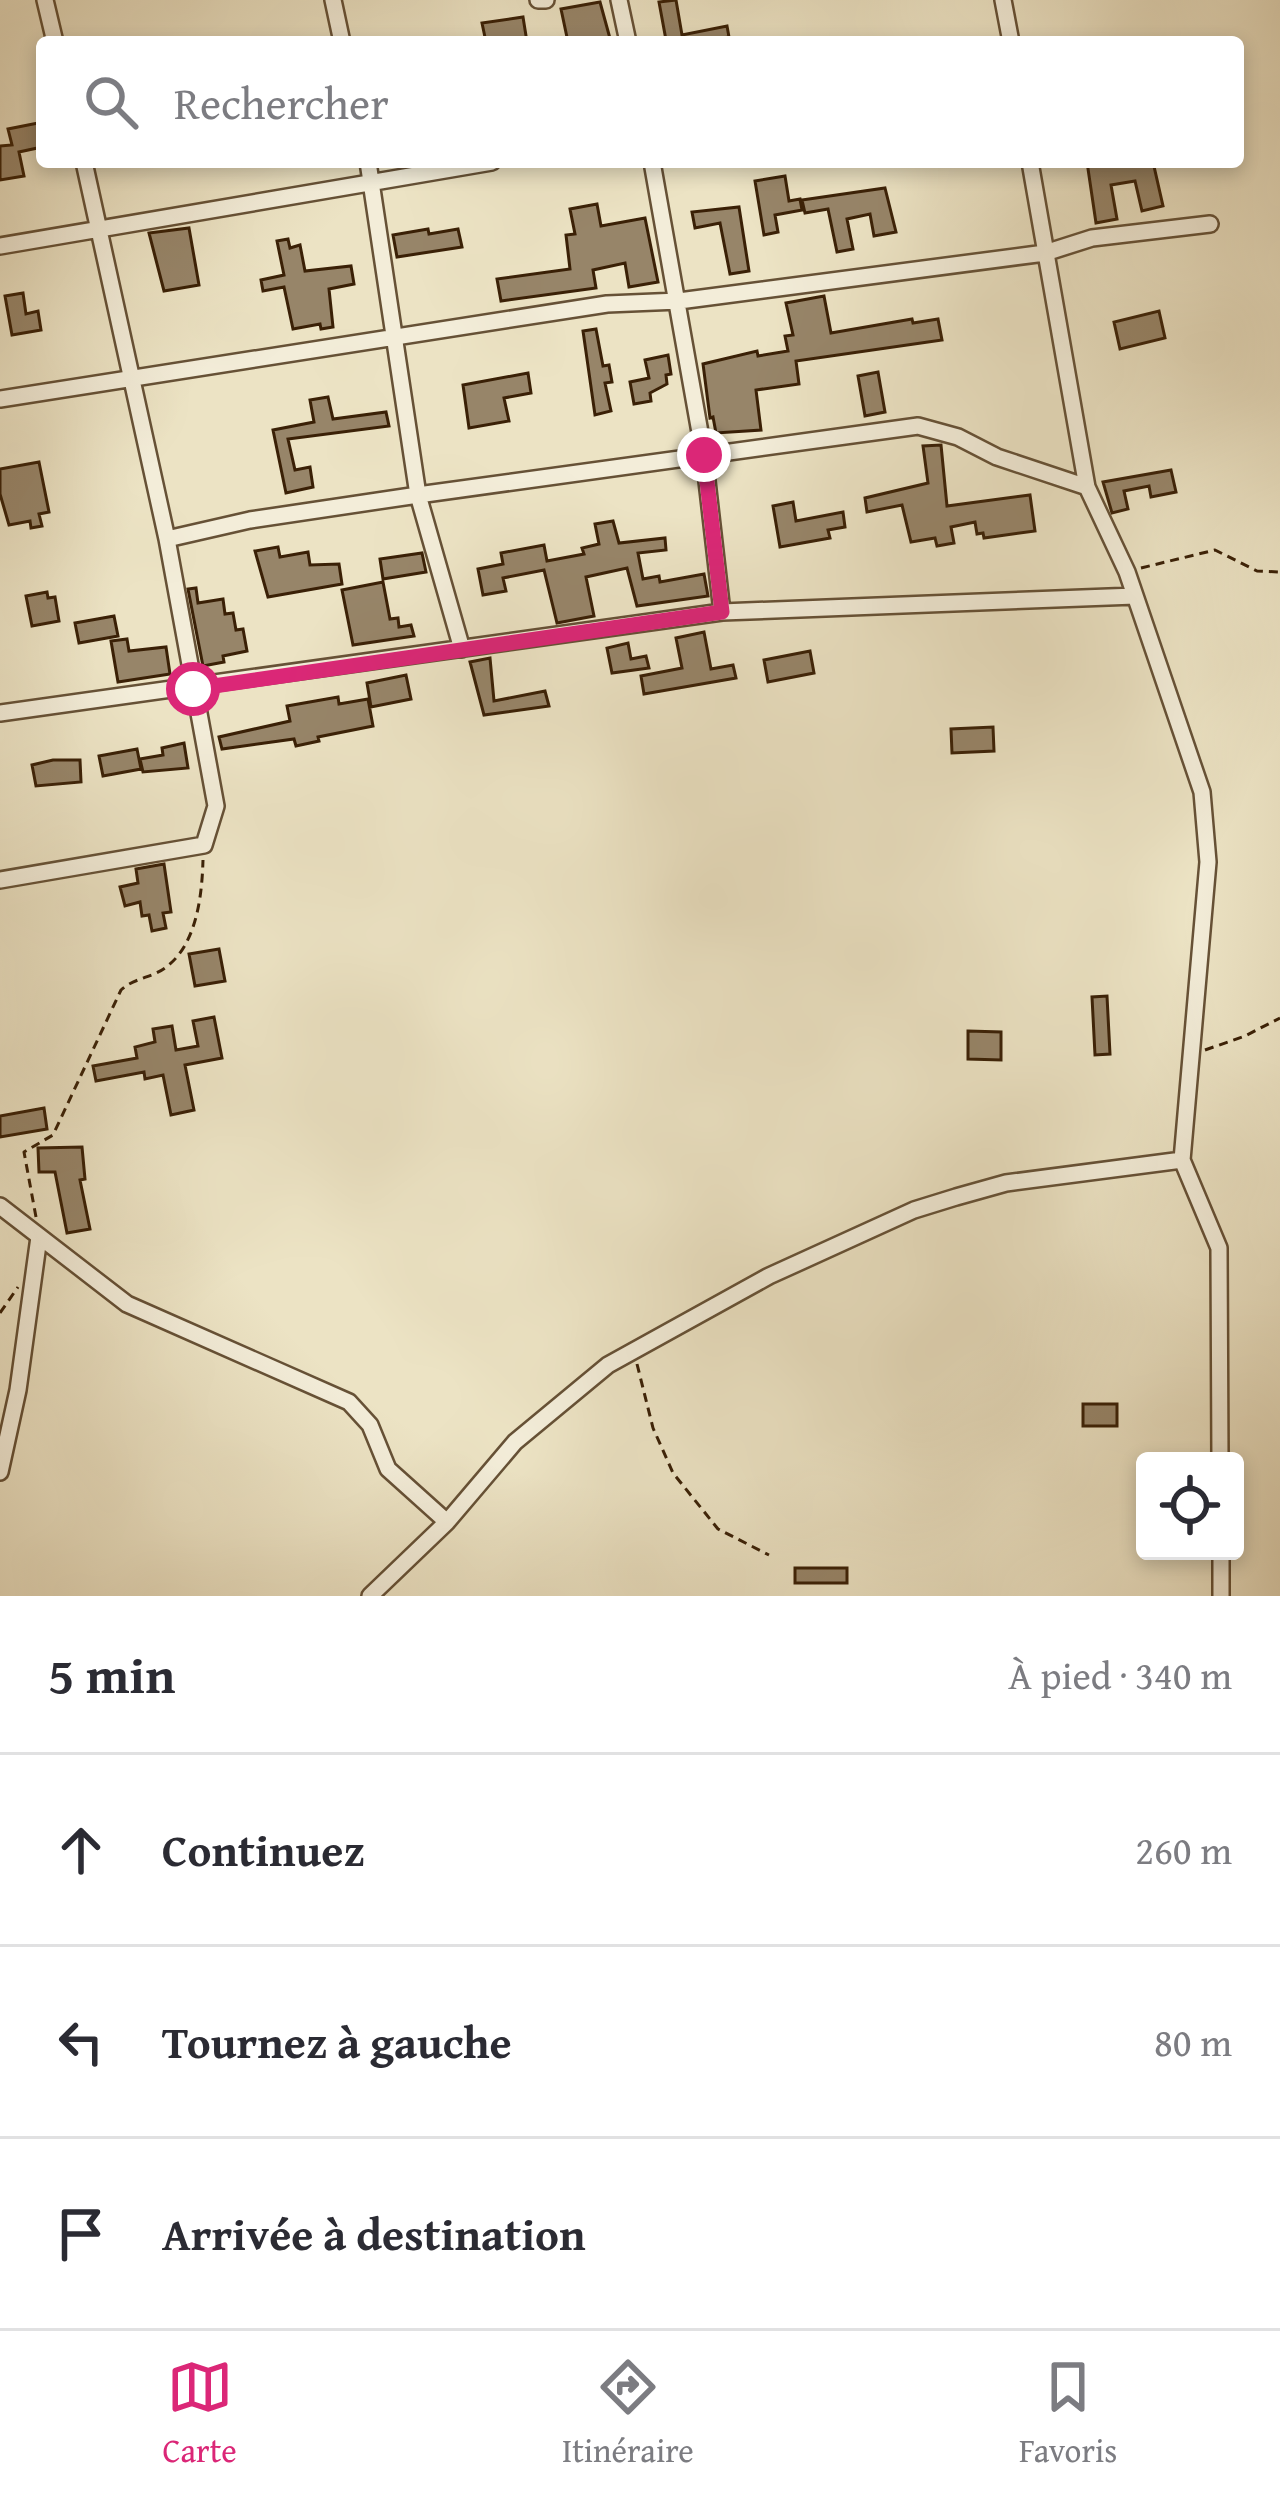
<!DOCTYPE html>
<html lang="fr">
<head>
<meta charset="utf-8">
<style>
	body { margin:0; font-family:"Gentium Book Plus",serif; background:#f7f7f7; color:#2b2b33 }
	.controls { position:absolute; right:36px; bottom:36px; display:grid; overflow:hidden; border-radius:12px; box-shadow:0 6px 18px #0003 }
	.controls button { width:108px; height:108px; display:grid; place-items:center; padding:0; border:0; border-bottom:3px solid #e1e1e2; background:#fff; color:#2b2b33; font:60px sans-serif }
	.stop { position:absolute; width:36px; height:36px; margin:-27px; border:9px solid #db2777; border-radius:50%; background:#fff }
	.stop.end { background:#db2777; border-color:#fff; box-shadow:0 3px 12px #0008 }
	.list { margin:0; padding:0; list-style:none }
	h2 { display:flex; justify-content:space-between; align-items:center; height:156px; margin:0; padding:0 48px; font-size:51px }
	h2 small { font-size:39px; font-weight:400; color:#7c7c81 }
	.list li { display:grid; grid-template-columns:78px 1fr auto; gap:36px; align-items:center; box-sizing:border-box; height:192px; padding:0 48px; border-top:3px solid #e1e1e2 }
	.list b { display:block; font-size:45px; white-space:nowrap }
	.list em { font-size:39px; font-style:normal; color:#7c7c81 }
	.icon { flex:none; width:66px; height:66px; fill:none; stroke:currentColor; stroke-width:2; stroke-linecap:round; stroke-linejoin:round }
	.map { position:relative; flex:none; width:1280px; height:1596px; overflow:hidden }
	.search { position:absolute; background:#fff; box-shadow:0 6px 18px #0003; left:36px; right:36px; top:36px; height:132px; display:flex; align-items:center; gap:30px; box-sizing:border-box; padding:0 42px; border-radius:12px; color:#7c7c81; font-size:45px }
	.sheet { height:732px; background:#fff }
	nav { display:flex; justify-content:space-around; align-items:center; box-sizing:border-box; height:168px; border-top:3px solid #e1e1e2; background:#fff; font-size:33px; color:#7c7c81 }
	nav a { display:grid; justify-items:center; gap:6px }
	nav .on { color:#db2777 }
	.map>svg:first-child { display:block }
	.building { fill:#978569; stroke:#3a2006; stroke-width:3 }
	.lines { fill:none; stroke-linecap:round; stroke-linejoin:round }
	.minor-casing { stroke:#665136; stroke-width:20 }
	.path { stroke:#3a2006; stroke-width:3; stroke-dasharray:9 6; stroke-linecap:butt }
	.minor { stroke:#f3edd9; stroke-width:15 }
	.route { stroke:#db2777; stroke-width:15 }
</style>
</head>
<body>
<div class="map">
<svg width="1280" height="1596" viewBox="0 0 1280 1596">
	<rect width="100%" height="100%" fill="#ece3c4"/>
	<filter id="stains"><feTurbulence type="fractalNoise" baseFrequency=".00167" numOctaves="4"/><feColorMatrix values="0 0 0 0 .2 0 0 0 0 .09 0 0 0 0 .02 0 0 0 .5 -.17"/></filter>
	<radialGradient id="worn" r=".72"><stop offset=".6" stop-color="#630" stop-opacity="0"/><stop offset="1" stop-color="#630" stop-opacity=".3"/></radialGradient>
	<path class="building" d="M676,0L682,35L727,26L729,37L715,39L716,42L666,40L659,2Z
		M600,2L611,42H568L561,9Z
		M523,17L527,42H486L482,23Z
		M38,123L42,147L19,152L24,176L0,180V146L12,145L8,129Z
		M1087,162H1153L1163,206L1142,211L1135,181L1111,185L1117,219L1096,223Z
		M785,176L789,201L800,199L802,210L775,215L778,232L764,235L755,181Z
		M885,188L896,232L874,236L870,214L847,219L853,249L837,252L828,209L805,213L802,200Z
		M597,204L601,226L645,218L658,282L629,287L625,263L593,270L596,288L501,301L497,279L570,269L566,235L575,234L570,209Z
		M739,207L749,271L730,274L720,223L695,228L692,212Z
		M189,228L199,285L164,291L149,233Z
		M428,229L429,234L458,229L462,247L397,257L393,235Z
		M288,239L290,248L300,245L305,271L351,266L354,284L329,289L333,327L321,329L320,324L293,329L284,287L263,291L261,280L284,275L277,241Z
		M23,293L26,314L38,311L41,330L12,335L5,296Z
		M824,296L831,333L912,319L913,323L938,319L942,340L796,361L799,384L756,390L761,430L716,433L713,417L710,418L703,364L757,351L758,356L788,351L785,336L793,335L786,303Z
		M1159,311L1165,338L1120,349L1114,322Z
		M596,329L603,366L609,365L612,382L605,383L611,411L595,415L583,331Z
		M668,355L671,374L666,375L667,384L650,393L651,401L634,404L630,382L649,378L645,360Z
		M878,372L885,412L865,416L858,376Z
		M528,373L531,393L504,398L509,421L469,428L463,385Z
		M328,397L333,419L386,412L389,426L288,439L295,470L310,467L313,487L286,493L273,430L314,422L310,400Z
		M941,445L947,506L1030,495L1035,531L984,538L983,533L977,534L975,522L951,527L954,543L937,546L935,538L911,542L902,505L867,512L865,498L928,483L923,446Z
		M39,462L49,512L39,514L42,526L31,528L30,521L9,525L0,494V469Z
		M1171,470L1176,492L1151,497L1149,486L1124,491L1128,509L1112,513L1103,482Z
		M793,502L796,521L843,512L845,527L828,530L830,538L780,547L773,506Z
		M613,521L619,543L665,538L666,550L638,553L643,579L659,576L660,582L704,574L708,596L637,606L627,568L586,577L594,616L557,623L544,570L503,578L506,591L483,595L478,569L503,564L501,553L544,545L547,561L584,554L582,548L599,544L595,524Z
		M278,547L280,557L308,552L310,565L339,564L342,584L268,597L255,551Z
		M422,553L426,572L383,579L380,559Z
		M383,582L390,619L398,618L399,627L411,625L414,636L353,645L342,590Z
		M196,588L198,603L223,599L225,614L233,613L236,630L243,629L247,651L223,656L224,662L203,666L188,589Z
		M47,592L48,598L55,597L59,621L32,626L26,596Z
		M114,616L118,636L79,643L75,623Z
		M704,632L711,669L733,665L736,678L644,694L641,676L682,668L676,638Z
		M127,639L129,651L166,647L170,674L118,682L111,641Z
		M628,643L631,659L646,656L649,668L612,673L607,648Z
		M810,651L814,673L768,682L764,660Z
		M490,658L494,701L545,691L549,706L484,715L470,662Z
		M406,675L411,699L371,707L367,683Z
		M338,697L339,704L368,699L373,726L318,737L319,741L296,746L294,739L222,749L219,737L290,721L287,706Z
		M993,727L994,751L952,753L951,729Z
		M184,743L188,768L143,772L140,759L163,755L162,748Z
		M137,749L141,769L103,776L99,756Z
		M53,760H80L81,782L36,786L32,765Z
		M164,864L171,912L163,913L166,928L152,931L149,915L142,916L140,902L125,906L120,887L138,883L136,869Z
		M219,949L225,981L195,986L189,954Z
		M1107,996L1110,1054L1095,1055L1092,997Z
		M214,1017L222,1058L185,1065L194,1110L171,1115L163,1075L145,1079L144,1072L96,1081L93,1066L137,1058L135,1047L155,1042L153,1029L172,1026L176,1050L198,1046L193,1021Z
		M968,1031L1001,1032V1060L968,1059Z
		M44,1108L47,1129L0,1137V1116Z
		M82,1147L85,1179L80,1180L90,1229L67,1233L55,1172H39L38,1148Z
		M1083,1404H1117V1426H1083Z
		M795,1568H847V1583H795Z"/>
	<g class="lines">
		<g class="minor-casing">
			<path id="minor" d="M45,0L55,42
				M333,0L342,42
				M538,0H546
				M619,0L628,42
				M1003,0L1011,42
				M368,162L418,495L462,649
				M652,162L704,455L722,612
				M1030,162L1087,487L1127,572L1202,792L1208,862L1182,1160L1219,1248L1220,1461
				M0,246L492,162
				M0,399L607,304L679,301L1045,253L1092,238L1210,224
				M167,539L250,520L418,495L918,426L958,437L997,457L1087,487
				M0,713L722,612L1135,596
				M0,880L204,845L216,806L167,539L84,162
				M0,1206L127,1304L349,1402L370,1425L388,1469L447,1522
				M0,1472L18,1390L39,1237
				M1221,1551V1596
				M370,1596L447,1522L515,1442L608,1365L769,1276L914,1210L956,1197L1006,1183L1182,1160"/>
		</g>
		<path class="path" d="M1141,568L1215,550L1257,571L1280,572
			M1205,1050L1245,1036L1280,1018
			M36,1217L24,1152L53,1135L121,990C134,978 151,978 165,968C197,945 202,895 203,860
			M0,1313L18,1287
			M637,1364L653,1428L673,1473L718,1529L769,1555"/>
		<use href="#minor" class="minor"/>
	</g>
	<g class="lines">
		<path class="route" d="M193,689L722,612L704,455"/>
	</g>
	<rect width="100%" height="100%" filter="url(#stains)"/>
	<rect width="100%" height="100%" fill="url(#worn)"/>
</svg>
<div class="controls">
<button><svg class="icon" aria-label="locate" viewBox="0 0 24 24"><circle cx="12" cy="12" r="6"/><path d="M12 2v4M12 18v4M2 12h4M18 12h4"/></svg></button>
</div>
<div class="stop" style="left:193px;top:689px"></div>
<div class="stop end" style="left:704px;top:455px"></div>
<div class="search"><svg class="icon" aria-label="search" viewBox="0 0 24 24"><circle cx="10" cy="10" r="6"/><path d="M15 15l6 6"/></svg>Rechercher</div>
</div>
<section class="sheet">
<h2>5 min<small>À pied · 340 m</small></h2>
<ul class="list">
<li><svg class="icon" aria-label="ahead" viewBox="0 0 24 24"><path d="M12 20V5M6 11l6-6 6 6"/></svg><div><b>Continuez</b></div><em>260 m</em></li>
<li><svg class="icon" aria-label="left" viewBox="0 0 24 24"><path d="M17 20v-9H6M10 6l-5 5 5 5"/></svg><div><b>Tournez à gauche</b></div><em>80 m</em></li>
<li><svg class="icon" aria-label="arrive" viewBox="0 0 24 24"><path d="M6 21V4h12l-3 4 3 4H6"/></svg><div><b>Arrivée à destination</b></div></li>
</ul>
</section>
<nav>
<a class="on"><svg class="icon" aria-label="map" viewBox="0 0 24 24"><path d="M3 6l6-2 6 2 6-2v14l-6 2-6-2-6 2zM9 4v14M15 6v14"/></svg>Carte</a>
<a><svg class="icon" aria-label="directions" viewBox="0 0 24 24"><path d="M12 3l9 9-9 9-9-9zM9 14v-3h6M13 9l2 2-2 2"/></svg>Itinéraire</a>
<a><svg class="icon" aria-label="saved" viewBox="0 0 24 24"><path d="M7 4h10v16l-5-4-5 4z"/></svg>Favoris</a>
</nav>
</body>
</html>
